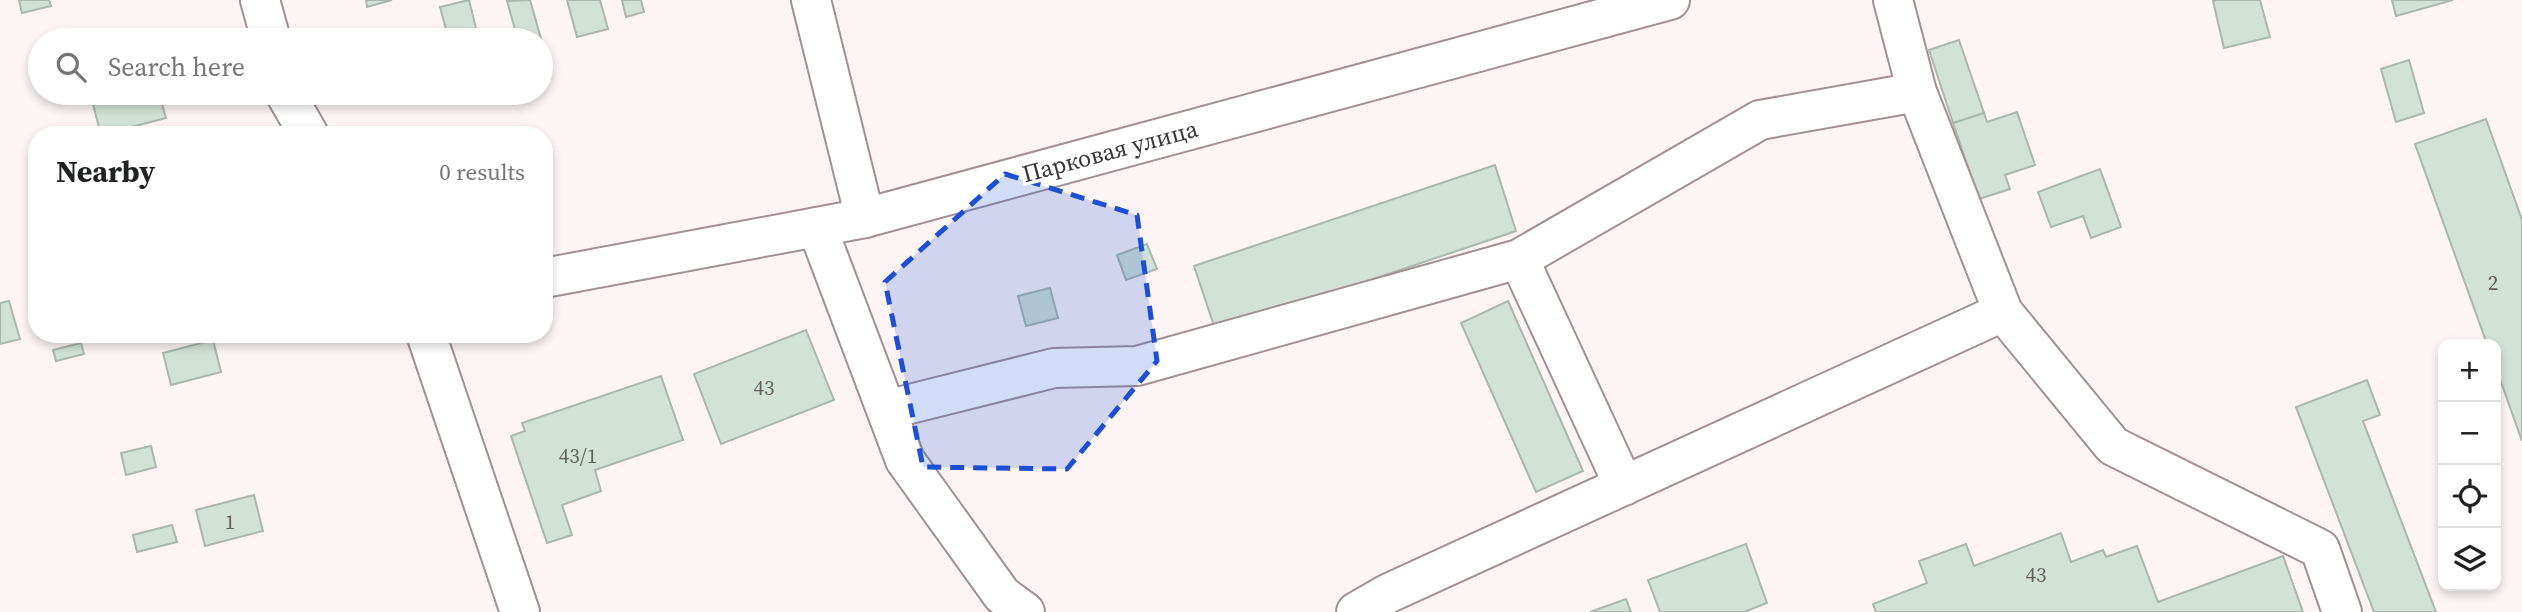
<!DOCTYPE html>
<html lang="en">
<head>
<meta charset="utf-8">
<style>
	body { margin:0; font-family:"Source Serif 4",serif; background:#f6f6f6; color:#202124 }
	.controls { position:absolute; right:21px; bottom:21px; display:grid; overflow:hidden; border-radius:14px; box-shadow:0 4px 10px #0003 }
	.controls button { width:63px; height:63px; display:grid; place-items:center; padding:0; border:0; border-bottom:2px solid #e0e0e0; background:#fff; color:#202124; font:35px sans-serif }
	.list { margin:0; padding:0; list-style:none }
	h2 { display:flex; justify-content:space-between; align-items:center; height:91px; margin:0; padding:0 28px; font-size:30px }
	h2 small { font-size:23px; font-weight:400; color:#757577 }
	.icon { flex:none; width:38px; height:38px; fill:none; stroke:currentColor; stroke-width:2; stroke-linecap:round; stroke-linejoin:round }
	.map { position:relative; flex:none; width:2522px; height:612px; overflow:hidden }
	.search { position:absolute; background:#fff; box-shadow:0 4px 10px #0003; left:28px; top:28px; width:525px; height:77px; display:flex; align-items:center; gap:18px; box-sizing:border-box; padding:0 24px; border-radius:38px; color:#757577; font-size:26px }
	.panel { position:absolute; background:#fff; box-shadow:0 4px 10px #0003; left:28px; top:126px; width:525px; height:217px; border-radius:28px }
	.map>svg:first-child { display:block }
	.building { fill:#d3e2d7; stroke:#a9b7ad; stroke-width:2 }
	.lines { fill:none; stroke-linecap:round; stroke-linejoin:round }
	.minor-casing { stroke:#a39092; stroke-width:42 }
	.major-casing { stroke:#a39092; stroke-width:42 }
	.minor { stroke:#fff; stroke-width:38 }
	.major { stroke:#fff; stroke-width:38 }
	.marked { fill:#1d4ed8; fill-opacity:0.2; stroke:#1d4ed8; stroke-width:5; stroke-dasharray:14 9; stroke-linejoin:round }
	.labels { text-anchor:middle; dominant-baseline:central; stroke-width:7; stroke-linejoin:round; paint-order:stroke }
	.number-label { font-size:21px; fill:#62605e }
	.street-label { font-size:24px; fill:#3c3435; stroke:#fff }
</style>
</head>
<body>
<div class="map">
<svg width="2522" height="612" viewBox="0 0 2522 612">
	<rect width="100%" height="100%" fill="#fdf5f5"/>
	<path class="building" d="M19,0H49L51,6L22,13Z
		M366,0H392L367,7Z
		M469,0L479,40H449L440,7Z
		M530,0L544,49L541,50V40H518L507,1Z
		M567,0H600L608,29L577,37Z
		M622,0H641L644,12L626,17Z
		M2217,0H2260L2270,37L2224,48L2213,1Z
		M2392,0H2453L2396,16Z
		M1959,40L1984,113L1953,123L1929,50Z
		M2409,60L2424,113L2396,122L2381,69Z
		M90,93H159L166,118L101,135Z
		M2017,112L2035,165L2005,175L2010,189L1979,199L1953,123L1984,113L1987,122Z
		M2486,119L2522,220V441L2496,368V344H2487L2415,144Z
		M1495,165L1516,231L1216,332L1194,266Z
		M2100,169L2121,227L2091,238L2083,216L2051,227L2038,192Z
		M1147,244L1157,269L1126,280L1117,255Z
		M1050,288L1058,318L1026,326L1018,296Z
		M9,301L20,339L0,344V303Z
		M1508,301L1583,471L1536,492L1461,323Z
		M806,330L834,400L721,444L694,374Z
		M213,340L221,372L171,385L163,353Z
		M81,343L84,354L56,361L53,350Z
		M661,376L683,440L595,470L601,491L562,505L572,535L547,543L511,436L525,431L522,423Z
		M2367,380L2380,415L2363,421L2436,612H2374L2296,407Z
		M151,446L156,467L126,475L121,453Z
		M254,495L263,531L205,546L196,510Z
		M172,525L177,542L137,552L133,535Z
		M2061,533L2071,562L2103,550L2106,557L2137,546L2158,602L2283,556L2303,612H1876L1873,604L1927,583L1919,561L1966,544L1974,566Z
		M1746,544L1767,603L1744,612H1660L1648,580Z
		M1626,599L1631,612H1590Z"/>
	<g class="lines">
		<g class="minor-casing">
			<path id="minor" d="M811,0L865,218
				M1893,0L1917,92L2003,312L2113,446L2320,549L2342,612
				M817,227L905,460L1002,595L1025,612
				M1519,259L1624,486
				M426,334L520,612
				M886,410L1054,368L1137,366L1519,259L1760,120L1917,92
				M1356,612L1389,593L2003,312"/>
		</g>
		<g class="major-casing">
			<path id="major" d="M260,0L271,40
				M285,93L309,135
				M544,278L865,218L1670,0"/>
		</g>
		<use href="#minor" class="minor"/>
		<use href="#major" class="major"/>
	</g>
	<path class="marked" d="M1005,174L1137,215L1157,361L1067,469L923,467L885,282Z"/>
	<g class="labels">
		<g class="number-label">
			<text x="2493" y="282">2</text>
			<text x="764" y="387">43</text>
			<text x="578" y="455">43/1</text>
			<text x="230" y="521">1</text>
			<text x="2036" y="574">43</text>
		</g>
		<g class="street-label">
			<text transform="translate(1110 151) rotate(-15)">Парковая улица</text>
		</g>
	</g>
</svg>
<div class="controls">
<button>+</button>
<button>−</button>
<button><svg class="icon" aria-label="locate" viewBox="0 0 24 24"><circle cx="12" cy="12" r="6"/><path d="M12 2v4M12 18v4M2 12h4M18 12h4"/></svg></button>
<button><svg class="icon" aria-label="layers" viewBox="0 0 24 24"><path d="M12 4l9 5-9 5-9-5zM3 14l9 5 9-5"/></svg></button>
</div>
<div class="search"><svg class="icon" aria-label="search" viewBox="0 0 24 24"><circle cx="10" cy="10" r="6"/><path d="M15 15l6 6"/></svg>Search here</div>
<section class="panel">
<h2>Nearby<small>0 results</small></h2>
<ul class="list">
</ul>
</section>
</div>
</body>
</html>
